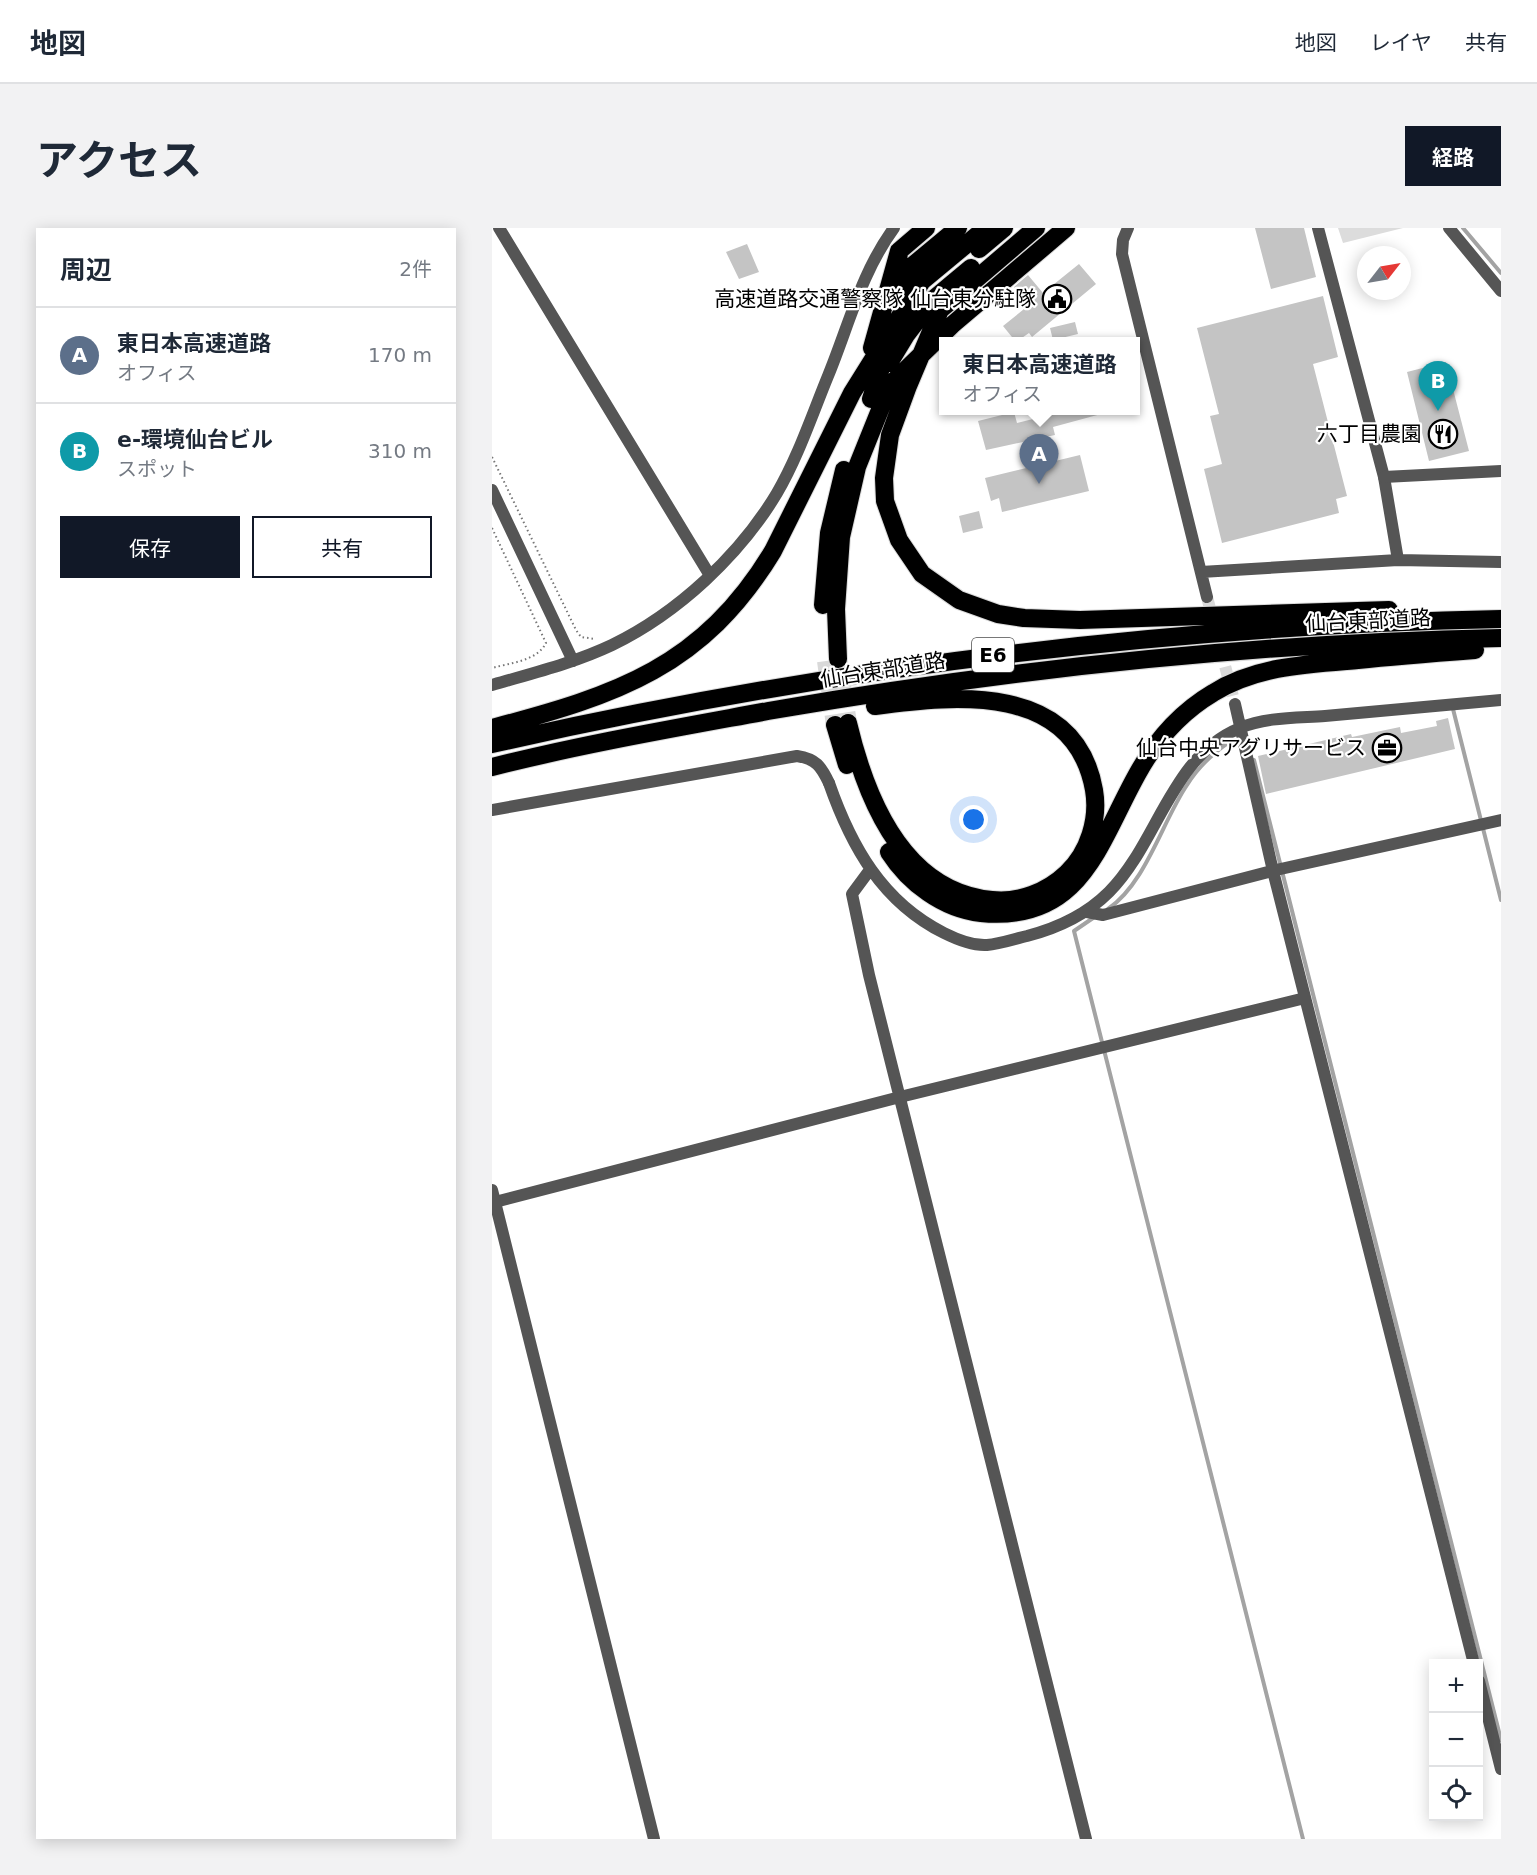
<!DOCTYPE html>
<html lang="ja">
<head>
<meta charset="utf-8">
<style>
	body { margin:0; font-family:"DejaVu Sans","Noto Sans JP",sans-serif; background:#f2f2f3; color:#1f2937 }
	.controls { position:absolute; right:18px; bottom:18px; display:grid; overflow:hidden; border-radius:0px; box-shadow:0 3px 15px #0003 }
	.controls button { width:54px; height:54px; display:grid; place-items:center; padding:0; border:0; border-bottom:2px solid #e0e1e3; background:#fff; color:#1f2937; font:30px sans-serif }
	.compass { position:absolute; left:865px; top:18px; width:54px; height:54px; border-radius:50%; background:#fff; box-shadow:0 3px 15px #0003; rotate:59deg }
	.you { position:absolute; left:482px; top:592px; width:21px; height:21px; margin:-15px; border:4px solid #fff; border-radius:50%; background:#1a73e8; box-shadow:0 0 0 9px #1a73e833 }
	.badge { display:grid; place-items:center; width:39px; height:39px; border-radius:50%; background:#111827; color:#fff; font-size:20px; font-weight:700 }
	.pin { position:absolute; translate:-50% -50px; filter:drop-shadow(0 2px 3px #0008) }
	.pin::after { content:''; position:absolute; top:32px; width:21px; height:18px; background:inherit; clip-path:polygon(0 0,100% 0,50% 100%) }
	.popup { position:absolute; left:447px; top:109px; width:201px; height:78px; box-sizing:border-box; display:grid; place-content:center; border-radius:0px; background:#fff; filter:drop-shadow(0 2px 4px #0005); font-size:20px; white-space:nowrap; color:#747a83 }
	.popup b { font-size:22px; color:#1f2937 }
	.popup::after { content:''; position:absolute; left:50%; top:100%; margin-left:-12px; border:12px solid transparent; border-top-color:#fff }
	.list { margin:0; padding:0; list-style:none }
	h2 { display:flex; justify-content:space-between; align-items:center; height:78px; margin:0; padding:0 24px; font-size:26px }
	h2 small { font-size:20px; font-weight:400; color:#747a83 }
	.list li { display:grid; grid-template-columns:39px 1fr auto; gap:18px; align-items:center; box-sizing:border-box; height:96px; padding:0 24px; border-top:2px solid #e0e1e3 }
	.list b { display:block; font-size:22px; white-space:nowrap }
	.list p { margin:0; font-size:20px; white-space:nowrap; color:#747a83 }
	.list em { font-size:20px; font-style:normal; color:#747a83 }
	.actions { display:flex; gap:12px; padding:18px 24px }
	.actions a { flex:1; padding:14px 0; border:2px solid #111827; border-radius:0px; text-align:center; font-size:21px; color:#111827 }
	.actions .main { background:#111827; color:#fff }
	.icon { flex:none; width:33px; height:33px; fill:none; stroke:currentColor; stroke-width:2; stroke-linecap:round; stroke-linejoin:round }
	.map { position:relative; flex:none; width:1009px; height:1611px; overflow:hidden; border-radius:0px }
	header { display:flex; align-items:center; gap:36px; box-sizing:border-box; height:84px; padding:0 30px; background:#fff; border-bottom:2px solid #e0e1e3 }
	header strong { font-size:28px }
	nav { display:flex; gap:33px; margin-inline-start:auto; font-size:21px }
	.intro { display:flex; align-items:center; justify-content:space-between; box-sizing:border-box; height:144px; padding:0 36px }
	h1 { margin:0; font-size:42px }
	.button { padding:15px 27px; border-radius:0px; background:#111827; color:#fff; font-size:21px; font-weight:700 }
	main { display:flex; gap:36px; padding:0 36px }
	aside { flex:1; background:#fff; border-radius:0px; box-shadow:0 3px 15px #0003 }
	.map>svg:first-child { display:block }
	.green { fill:#dcdcdc }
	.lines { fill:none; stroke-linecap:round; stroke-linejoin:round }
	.stream { stroke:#a3a3a3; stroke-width:4 }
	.building { fill:#c4c4c4 }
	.minor-tunnel { stroke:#d9d9d9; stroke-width:12; stroke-dasharray:12 6; stroke-linecap:butt }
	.motorway-tunnel { stroke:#d9d9d9; stroke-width:18; stroke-dasharray:18 9; stroke-linecap:butt }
	.motorway-casing { stroke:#dbdbdb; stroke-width:20 }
	.path { stroke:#777; stroke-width:2; stroke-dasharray:1.5 3; stroke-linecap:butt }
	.minor { stroke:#555; stroke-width:12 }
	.tertiary { stroke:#555; stroke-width:12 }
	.motorway { stroke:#000; stroke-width:18 }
	.labels { text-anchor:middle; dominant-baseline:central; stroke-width:4.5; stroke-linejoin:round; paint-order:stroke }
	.shield { fill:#fff; stroke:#4c4c4c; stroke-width:1.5 }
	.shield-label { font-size:20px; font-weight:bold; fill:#000 }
	.poi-label { font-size:21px; fill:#000; stroke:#fff; text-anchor:end }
	.street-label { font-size:21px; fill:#000; stroke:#fff }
</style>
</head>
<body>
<header>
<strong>地図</strong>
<nav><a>地図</a><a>レイヤ</a><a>共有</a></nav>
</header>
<div class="intro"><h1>アクセス</h1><a class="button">経路</a></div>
<main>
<aside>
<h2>周辺<small>2件</small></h2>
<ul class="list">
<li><span class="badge" style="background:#5c6f8a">A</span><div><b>東日本高速道路</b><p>オフィス</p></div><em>170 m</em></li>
<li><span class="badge" style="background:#0f9aa8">B</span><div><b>e-環境仙台ビル</b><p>スポット</p></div><em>310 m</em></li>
</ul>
<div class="actions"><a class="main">保存</a><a>共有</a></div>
</aside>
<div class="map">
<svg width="1009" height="1611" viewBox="0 0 1009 1611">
	<rect width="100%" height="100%" fill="#fff"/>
	<path class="green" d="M846,0H911L851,15Z"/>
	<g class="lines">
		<path class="stream" d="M971,0L1009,45
			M961,481L1009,672
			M762,532L1009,1512
			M616,681C654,655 670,594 695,557C706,539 720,526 737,514
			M604,688L582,703L811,1611"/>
	</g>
	<path class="building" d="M763,0H812L824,49L779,61Z
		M255,16L267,44L247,51L234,24Z
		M587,36L604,56L540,109L537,105L524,114L511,98L537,77L522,59L536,47L551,65Z
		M831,68L846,129L821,136L855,268L844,271L847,285L730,315L712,241L730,236L718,188L727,186L705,100Z
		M583,94L586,106L561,112L558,100Z
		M954,134L977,223L937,233L915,144Z
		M560,183H608L609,186L561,199L563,207L494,222L486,193L522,184L525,195L561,186Z
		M588,227L597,263L510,284L507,270L499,273L493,250Z
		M487,283L491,300L471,305L467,288Z
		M956,490L963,521L774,566L766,528L859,506L860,509L908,499L909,505L945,498L944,493Z"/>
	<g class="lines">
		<path class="minor-tunnel" d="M715,369L743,476"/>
		<path class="motorway-tunnel" d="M346,431L356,495
			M334,433L343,497"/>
		<g class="motorway-casing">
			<path id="motorway" d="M544,0L448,82L416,158L398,207L392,250L393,273L407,312L430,346L467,372L506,386L532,390L588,392L897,382
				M487,21L512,0
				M406,34L407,23L434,0
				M408,77L419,39L466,0
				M407,93L443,70L479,40
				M380,120L407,23
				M397,135L414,107L434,81
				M379,171L397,115
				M331,377L337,305L352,242
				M346,431L344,381L349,309L365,239L398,157L460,97L574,0
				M356,495C374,571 411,664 500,672C527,675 555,664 575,645C597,624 607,591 602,562C583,455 464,467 383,478
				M343,497L355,537
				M0,500C125,467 211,439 281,323L360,165L430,53L494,0
				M0,516C332,441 669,398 1009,391
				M0,539C91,516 184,500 276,483C518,441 763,415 1009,410
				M397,624C417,655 451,681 489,685C591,695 607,613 647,543C665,511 689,484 721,465C764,438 816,436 866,432C905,428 944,425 983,422"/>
		</g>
		<path class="path" d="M0,229L84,402L89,409L103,411
			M0,300L54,415C45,433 18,435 0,440"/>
		<path class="minor" d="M7,0L217,346
			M636,0L631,12L630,26L715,369
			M906,332L1009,334
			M709,344L906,332L892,249L826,0
			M743,476L781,643L982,1436
			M337,555C359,618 390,674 452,705C464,711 481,718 495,717C508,716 522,711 535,708C566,700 594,687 617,664C666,615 679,528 748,500C773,489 806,490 833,488C892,483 950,477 1009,472
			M377,643L360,666L377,747L594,1611
			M595,684L611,687L784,642L1009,592
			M3,974L408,869L813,770
			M987,1453L1009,1541"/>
		<path class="tertiary" d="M957,0L1009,63
			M892,249L1009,243
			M0,262L81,433
			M0,457C41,445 82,435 120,417C186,385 248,327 285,265C306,229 320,187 336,148C357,97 369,45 402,0
			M0,582L305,528C324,531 329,538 337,555
			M0,962L162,1611"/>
		<use href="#motorway" class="motorway"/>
	</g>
	<defs>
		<g id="civic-ring" transform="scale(1.5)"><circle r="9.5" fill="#fff" stroke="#000" stroke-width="1.5"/><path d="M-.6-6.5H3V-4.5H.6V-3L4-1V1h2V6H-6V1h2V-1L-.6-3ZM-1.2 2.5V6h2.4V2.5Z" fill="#000"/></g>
		<g id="restaurant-ring" transform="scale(1.5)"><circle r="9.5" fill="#fff" stroke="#000" stroke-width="1.5"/><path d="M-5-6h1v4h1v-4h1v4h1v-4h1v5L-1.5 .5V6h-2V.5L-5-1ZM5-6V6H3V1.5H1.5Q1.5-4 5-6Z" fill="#000"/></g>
		<g id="office-ring" transform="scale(1.5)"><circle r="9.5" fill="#fff" stroke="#000" stroke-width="1.5"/><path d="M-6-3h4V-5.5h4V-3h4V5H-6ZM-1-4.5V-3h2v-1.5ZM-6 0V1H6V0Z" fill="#000"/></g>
	</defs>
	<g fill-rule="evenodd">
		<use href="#civic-ring" x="565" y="71"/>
		<use href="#restaurant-ring" x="951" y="206"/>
		<use href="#office-ring" x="895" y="520"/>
	</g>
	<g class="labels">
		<rect class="shield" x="480" y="410" width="42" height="34" rx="4.5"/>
		<g class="shield-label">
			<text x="501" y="427">E6</text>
		</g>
		<g class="poi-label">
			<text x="544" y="71">高速道路交通警察隊 仙台東分駐隊</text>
			<text x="930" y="206">六丁目農園</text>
			<text x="874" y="520">仙台中央アグリサービス</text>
		</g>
		<g class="street-label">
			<text transform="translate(876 393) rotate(-3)">仙台東部道路</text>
			<text transform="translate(391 442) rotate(-9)">仙台東部道路</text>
		</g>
	</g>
</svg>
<div class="controls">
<button>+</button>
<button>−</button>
<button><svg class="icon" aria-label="locate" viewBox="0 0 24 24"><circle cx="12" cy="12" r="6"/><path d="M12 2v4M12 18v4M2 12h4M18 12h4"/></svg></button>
</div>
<svg class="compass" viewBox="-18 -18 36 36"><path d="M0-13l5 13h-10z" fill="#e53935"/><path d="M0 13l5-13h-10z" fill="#747a83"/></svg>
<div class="you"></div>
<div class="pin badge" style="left:547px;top:256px;background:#5c6f8a">A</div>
<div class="popup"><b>東日本高速道路</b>オフィス</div>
<div class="pin badge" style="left:946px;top:183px;background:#0f9aa8">B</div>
</div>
</main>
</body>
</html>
